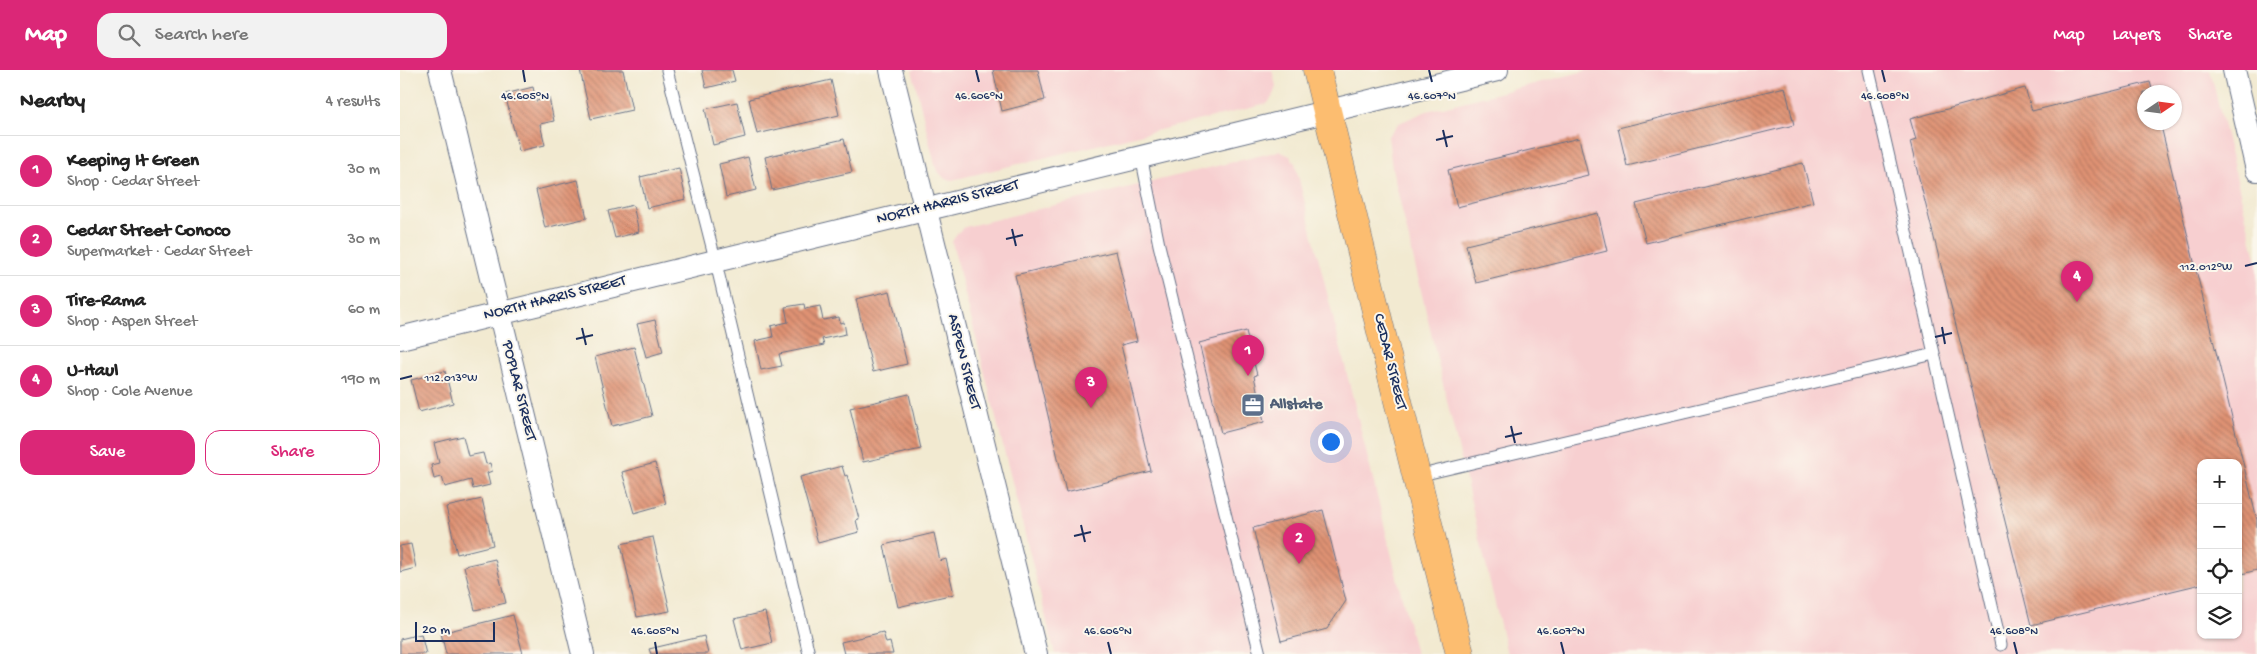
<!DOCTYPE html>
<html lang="en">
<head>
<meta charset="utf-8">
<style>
	body { margin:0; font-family:"Gochi Hand",sans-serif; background:#f2f2f2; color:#222 }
	.controls { position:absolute; right:15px; bottom:15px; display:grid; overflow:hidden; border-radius:10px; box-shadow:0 1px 4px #0004 }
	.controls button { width:45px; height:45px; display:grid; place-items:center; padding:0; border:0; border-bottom:1px solid #e0e0e0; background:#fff; color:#222; font:25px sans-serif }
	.compass { position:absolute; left:1737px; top:15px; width:45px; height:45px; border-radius:50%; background:#fff; box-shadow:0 1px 4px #0004; rotate:77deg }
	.scale { position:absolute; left:15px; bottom:12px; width:80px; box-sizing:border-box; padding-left:5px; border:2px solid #1b2f5e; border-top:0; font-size:14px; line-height:18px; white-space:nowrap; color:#1b2f5e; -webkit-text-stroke:4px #fbf7ec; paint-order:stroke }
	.you { position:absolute; left:930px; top:371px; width:18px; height:18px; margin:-12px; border:4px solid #fff; border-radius:50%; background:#1a73e8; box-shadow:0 0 0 8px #1a73e833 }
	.badge { display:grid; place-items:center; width:32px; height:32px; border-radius:50%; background:#db2777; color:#fff; font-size:16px; font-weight:700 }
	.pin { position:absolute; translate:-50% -41px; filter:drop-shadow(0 1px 2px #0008) }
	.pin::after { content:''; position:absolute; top:26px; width:18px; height:15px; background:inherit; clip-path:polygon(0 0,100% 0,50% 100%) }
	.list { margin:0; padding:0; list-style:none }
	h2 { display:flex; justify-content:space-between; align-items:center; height:65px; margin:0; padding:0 20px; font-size:21px }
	h2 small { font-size:16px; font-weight:400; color:#767676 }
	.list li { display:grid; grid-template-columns:32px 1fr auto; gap:15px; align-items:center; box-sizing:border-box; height:70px; padding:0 20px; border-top:1px solid #e0e0e0 }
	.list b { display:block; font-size:19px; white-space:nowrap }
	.list p { margin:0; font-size:16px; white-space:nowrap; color:#767676 }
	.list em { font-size:16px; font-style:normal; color:#767676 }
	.actions { display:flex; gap:10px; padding:15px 20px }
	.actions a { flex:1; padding:11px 0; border:1px solid #db2777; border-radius:15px; text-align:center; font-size:18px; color:#db2777 }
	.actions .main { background:#db2777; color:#fff }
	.icon { flex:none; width:28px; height:28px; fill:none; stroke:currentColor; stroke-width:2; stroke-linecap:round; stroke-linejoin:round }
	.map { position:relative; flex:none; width:1857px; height:584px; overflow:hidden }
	header { display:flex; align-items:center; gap:30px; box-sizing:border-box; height:70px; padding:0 25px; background:#db2777; color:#fff }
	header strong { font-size:24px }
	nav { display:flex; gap:28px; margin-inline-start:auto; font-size:18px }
	.search { width:350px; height:45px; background:#f2f2f2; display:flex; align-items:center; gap:12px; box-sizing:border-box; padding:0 18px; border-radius:15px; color:#767676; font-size:19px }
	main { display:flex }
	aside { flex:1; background:#fff }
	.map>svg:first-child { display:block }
	.built { fill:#f7cfd0; fill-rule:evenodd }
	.building { fill:url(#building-back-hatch) }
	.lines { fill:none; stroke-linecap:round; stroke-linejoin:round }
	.service-casing { stroke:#667086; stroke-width:13 }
	.minor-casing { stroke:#667086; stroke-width:24 }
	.primary-casing { stroke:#667086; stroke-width:29 }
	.service { stroke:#fff; stroke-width:11 }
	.minor { stroke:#fff; stroke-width:22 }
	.primary { stroke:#fcbd6f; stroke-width:28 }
	.ticks { fill:none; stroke:#1b2f5e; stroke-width:2 }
	.labels { text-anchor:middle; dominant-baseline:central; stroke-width:4; stroke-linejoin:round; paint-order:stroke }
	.street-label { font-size:16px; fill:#1b2f5e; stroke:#fbf7ec }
	.service-label { font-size:16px; font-weight:bold; fill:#4e5e75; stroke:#fbf7ec; text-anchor:start }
	.ticks-label { font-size:12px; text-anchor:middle; fill:#1b2f5e; stroke:#fbf7ec; stroke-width:4; stroke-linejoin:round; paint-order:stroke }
</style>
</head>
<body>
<header>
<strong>Map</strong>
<div class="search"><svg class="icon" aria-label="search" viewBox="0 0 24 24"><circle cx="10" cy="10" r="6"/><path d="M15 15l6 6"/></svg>Search here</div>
<nav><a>Map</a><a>Layers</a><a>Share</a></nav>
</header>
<main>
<aside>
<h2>Nearby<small>4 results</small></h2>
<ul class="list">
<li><span class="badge">1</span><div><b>Keeping It Green</b><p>Shop · Cedar Street</p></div><em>30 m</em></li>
<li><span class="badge">2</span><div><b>Cedar Street Conoco</b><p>Supermarket · Cedar Street</p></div><em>30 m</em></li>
<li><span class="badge">3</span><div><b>Tire-Rama</b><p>Shop · Aspen Street</p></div><em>60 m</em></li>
<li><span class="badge">4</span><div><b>U-Haul</b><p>Shop · Cole Avenue</p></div><em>190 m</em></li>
</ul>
<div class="actions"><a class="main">Save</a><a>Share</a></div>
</aside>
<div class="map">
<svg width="1857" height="584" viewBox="0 0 1857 584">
	<defs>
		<pattern id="building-back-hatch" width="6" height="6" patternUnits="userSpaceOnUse" patternTransform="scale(1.25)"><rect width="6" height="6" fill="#df9273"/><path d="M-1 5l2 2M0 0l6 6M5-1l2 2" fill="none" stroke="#b47862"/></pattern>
	</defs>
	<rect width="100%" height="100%" fill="#fbf7ec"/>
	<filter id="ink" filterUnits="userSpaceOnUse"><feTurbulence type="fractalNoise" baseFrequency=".02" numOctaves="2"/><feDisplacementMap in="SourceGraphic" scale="10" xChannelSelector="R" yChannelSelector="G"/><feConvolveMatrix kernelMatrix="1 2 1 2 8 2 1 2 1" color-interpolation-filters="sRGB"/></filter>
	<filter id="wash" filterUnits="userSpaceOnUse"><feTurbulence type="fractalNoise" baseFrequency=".0096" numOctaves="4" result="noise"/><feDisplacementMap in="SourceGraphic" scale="20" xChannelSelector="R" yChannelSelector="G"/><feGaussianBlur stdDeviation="1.12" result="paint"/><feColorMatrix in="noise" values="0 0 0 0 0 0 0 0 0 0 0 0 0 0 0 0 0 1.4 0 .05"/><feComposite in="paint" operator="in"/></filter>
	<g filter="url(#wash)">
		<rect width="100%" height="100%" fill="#f2ead1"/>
		<path class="built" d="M512,0H872L876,16L873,26L867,34L552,110L545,109L536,99Z
			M1189,0H1810L1857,192V584H1107L992,98L988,66L999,53L1027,41ZM1744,22H1774V52H1744ZM1801,393H1838V565H1801Z
			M879,81L890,86L895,93L1016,584H655L552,172L557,163L565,157Z"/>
		<g id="blocks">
			<path class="building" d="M180,0H223L232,40L191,49Z
				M302,0H332L335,11L306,18Z
				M593,0H638L645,30L602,41Z
				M431,10L439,45L357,64L349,29Z
				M1750,12L1753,22H1744V52H1760L1857,450V500L1838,505V393H1801V514L1631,555L1510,72L1516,70L1510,49L1625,18L1632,41Z
				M133,17L136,31L149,28L154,51L140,54L145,75L119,81L105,24Z
				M1385,17L1394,55L1227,96L1218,58Z
				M337,32L345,67L313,75L305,39Z
				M1179,68L1188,105L1057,137L1048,100Z
				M444,69L452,102L372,120L365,87Z
				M348,87L356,120L326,127L319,94Z
				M1403,93L1413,132L1246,173L1236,134Z
				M279,98L286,129L247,138L240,107Z
				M178,110L187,148L145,158L136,120Z
				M233,135L239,162L215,168L208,141Z
				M1198,143L1207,181L1076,213L1066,175Z
				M716,181L737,271L721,275L751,401L666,422L615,205Z
				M490,221L507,294L473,302L456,229Z
				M404,234L405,239L420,236L423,250L439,247L440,253L444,252L446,264L422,269L424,275L379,284L382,296L361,300L355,271L373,267L371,256L388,252L385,237Z
				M255,250L263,282L246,287L237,254Z
				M846,261L857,305L854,306L864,352L821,363L799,273Z
				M234,277L252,346L212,356L195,287Z
				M45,301L53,333L19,342L11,310Z
				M509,324L521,379L463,392L450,338Z
				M63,366L68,386L83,383L86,394L90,393L92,401L87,403L90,415L73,419L71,410L45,417L42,407L34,409L31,395L39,393L34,373Z
				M255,393L266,434L234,443L222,402Z
				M442,396L445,406L447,405L459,449L456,450L459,462L418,473L400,407Z
				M82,429L93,475L57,484L46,437Z
				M923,440L946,531L927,559L881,571L853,458Z
				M534,463L540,491L546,489L554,524L498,537L484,475Z
				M253,467L270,541L237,547L221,474Z
				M11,474L16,498L0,502V476Z
				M95,489L106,533L75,540L64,496Z
				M365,542L372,573L342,580L334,549Z
				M113,545L123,584H46L41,563Z
				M483,562L486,573L490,572L493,584H444L441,572Z
				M21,564L26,584H0V569Z
				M304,566L308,584H251L249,579Z"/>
		</g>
	</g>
	<g filter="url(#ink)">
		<use href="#blocks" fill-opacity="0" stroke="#667086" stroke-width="1"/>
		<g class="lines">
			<g class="service-casing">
				<path id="service" d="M267,0L315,189L409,584
					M1469,0L1601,575
					M741,86L759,175L860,584
					M1017,406L1534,284"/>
			</g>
			<g class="minor-casing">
				<path id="minor" d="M40,0L183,584
					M491,0L636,584
					M1834,0L1857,100
					M0,268L1097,0"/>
			</g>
			<g class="primary-casing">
				<path id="primary" d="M917,0L1060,584"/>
			</g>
			<use href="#service" class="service"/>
			<use href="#minor" class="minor"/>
			<use href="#primary" class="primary"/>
		</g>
	</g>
	<path class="ticks" d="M123,0L125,12M576,0L579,12M1029,0L1032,12M1482,0L1485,12M1043,60L1047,77M1036,70L1053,66M612,159L616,176M606,169L623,165M1845,196L1857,193M1542,257L1545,274M182,258L186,275M1535,267L1552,263M176,269L193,265M0,309L12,306M1111,356L1115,373M1105,367L1122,363M681,455L685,472M674,466L691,462M255,572L257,584M708,572L711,584M1161,572L1164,584M1614,572L1617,584"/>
	<defs>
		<g id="office-square" transform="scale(1.25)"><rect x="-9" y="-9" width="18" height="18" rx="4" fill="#5c6f8a" stroke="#fbf7ec"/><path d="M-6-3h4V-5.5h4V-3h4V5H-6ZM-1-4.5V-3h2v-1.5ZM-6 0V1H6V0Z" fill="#fff"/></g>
	</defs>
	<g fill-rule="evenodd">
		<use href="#office-square" x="853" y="335"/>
	</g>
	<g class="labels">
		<g class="street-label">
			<text transform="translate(548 133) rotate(-14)">NORTH HARRIS STREET</text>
			<text transform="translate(155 229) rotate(-14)">NORTH HARRIS STREET</text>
			<text transform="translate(563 292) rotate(76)">ASPEN STREET</text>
			<text transform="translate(989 292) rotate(76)">CEDAR STREET</text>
			<text transform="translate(118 321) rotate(76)">POPLAR STREET</text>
		</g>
		<g class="service-label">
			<text x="870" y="335">Allstate</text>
		</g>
	</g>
	<g class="ticks-label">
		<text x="125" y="29">46.605°N</text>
		<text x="579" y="29">46.606°N</text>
		<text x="1032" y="29">46.607°N</text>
		<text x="1485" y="29">46.608°N</text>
		<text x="1806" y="200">112.012°W</text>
		<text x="51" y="311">112.013°W</text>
		<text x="255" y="564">46.605°N</text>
		<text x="708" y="564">46.606°N</text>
		<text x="1161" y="564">46.607°N</text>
		<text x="1614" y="564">46.608°N</text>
	</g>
</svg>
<div class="controls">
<button>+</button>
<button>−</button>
<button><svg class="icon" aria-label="locate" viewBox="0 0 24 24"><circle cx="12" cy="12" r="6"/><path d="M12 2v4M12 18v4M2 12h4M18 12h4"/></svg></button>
<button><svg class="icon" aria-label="layers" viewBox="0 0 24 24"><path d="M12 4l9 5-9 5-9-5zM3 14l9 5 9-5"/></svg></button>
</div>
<svg class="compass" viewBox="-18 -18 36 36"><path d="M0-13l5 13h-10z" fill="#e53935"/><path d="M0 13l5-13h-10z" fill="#767676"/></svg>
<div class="scale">20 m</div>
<div class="you"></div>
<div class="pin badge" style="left:848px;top:306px">1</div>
<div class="pin badge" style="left:899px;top:494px">2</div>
<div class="pin badge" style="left:691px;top:338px">3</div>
<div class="pin badge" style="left:1677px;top:232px">4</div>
</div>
</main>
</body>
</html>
